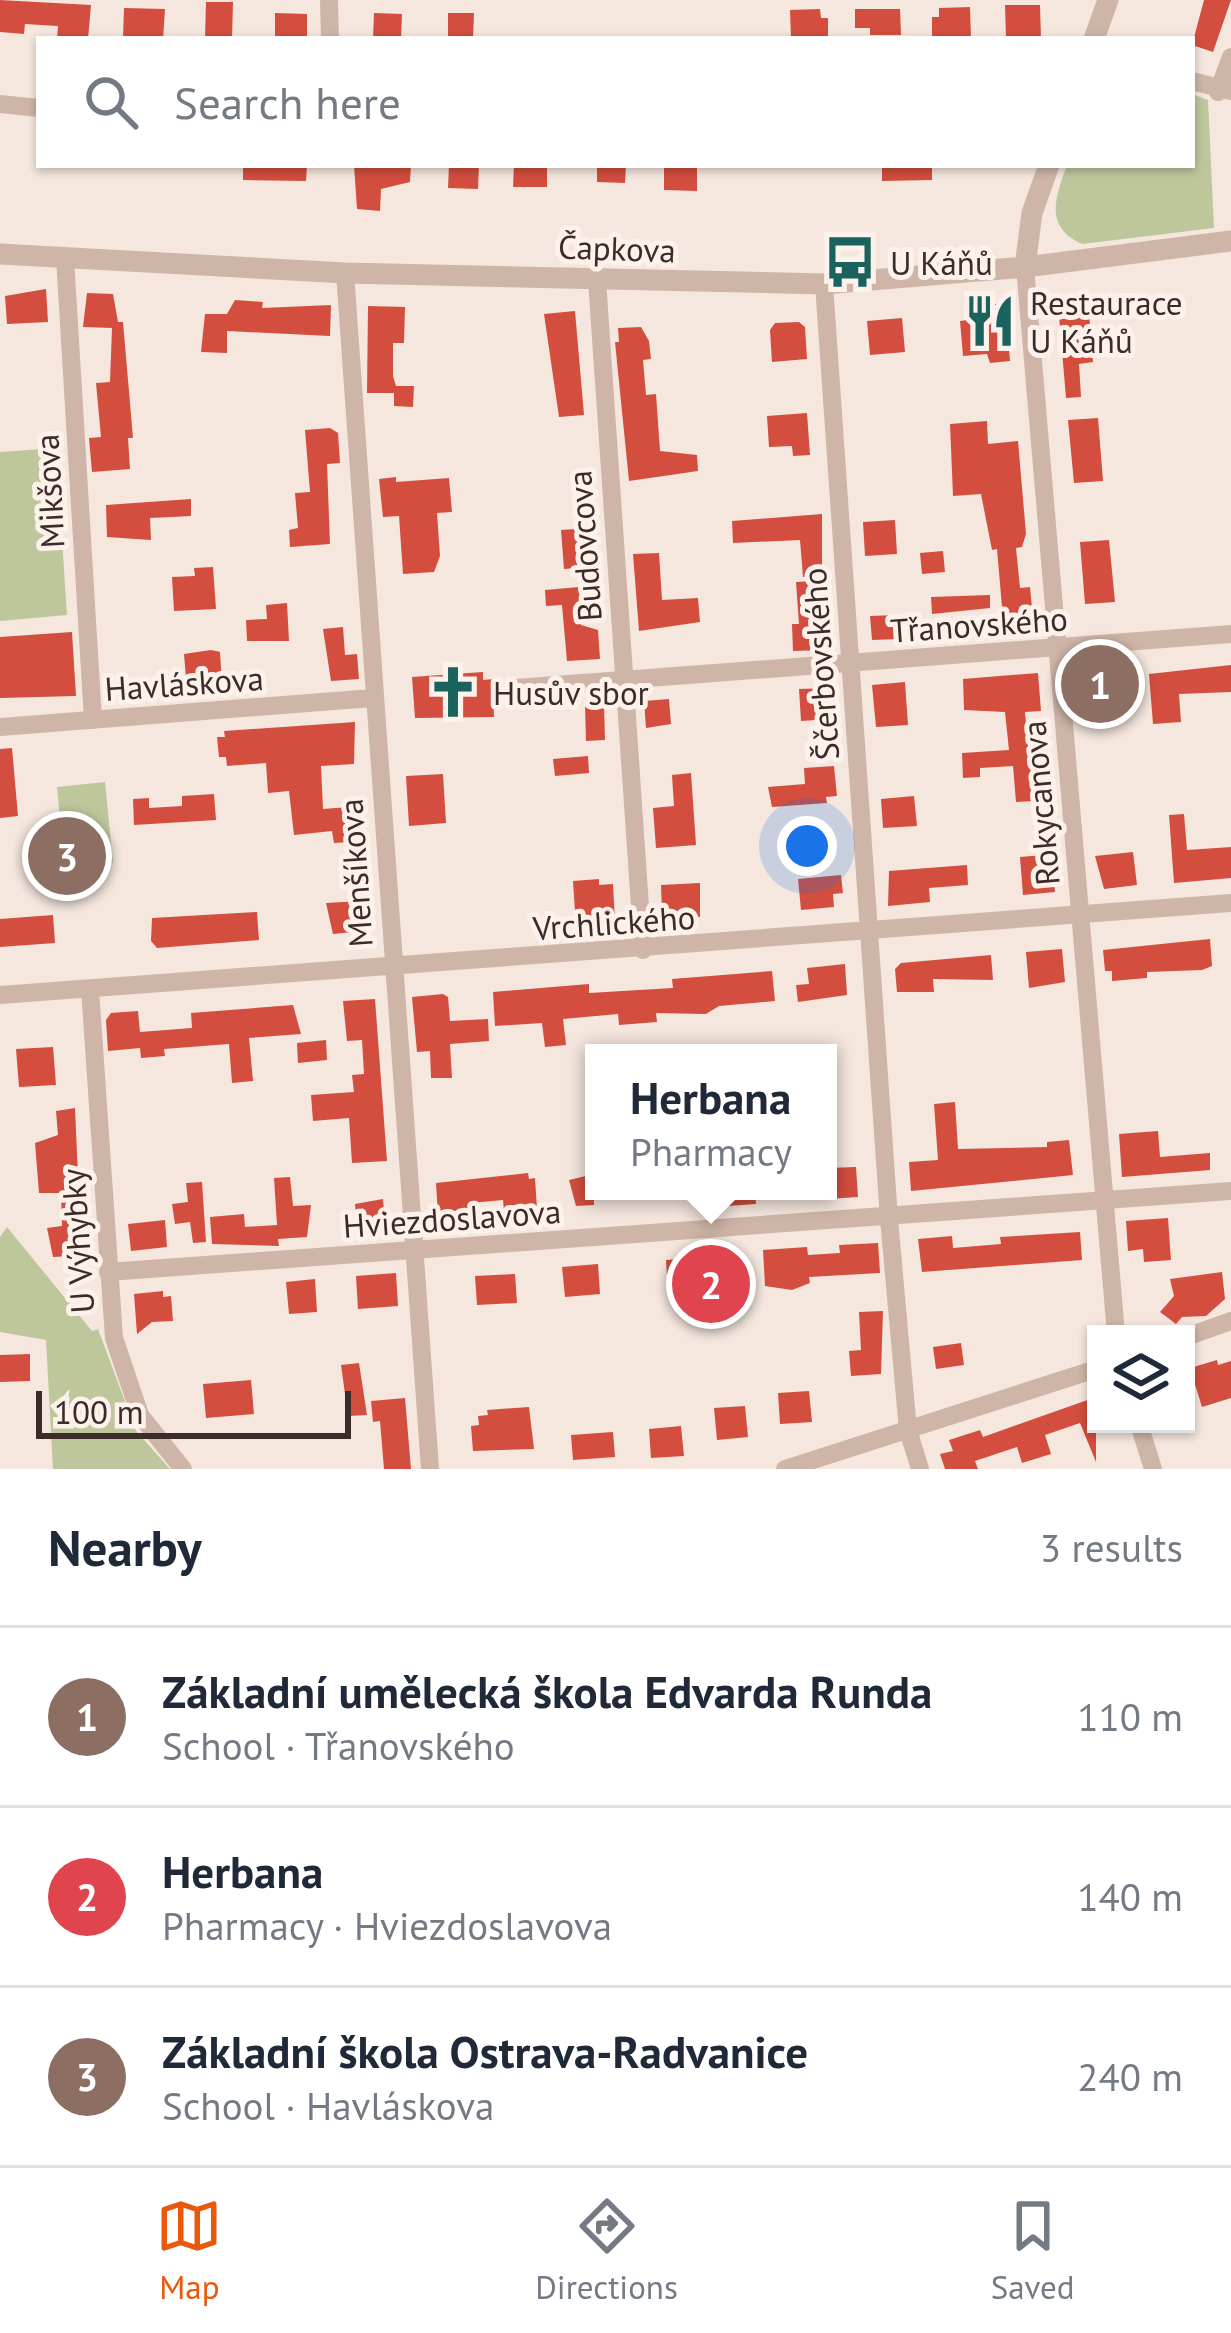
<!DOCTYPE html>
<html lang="en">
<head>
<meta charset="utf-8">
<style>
	body { margin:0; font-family:"PT Sans",sans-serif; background:#f6f6f7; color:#1f2937 }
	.controls { position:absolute; right:36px; bottom:36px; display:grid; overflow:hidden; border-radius:0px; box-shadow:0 3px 9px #0004 }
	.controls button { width:108px; height:108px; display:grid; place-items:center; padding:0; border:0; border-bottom:3px solid #e0e1e3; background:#fff; color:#1f2937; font:60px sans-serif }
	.scale { position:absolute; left:36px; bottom:30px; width:315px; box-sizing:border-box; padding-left:12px; border:6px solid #3b2c29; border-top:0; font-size:33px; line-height:42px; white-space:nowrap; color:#3b2c29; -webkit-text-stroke:9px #fcf2eb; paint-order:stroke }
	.you { position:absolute; left:807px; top:846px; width:42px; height:42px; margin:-30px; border:9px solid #fff; border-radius:50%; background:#1a73e8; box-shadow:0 0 0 18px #1a73e833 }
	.badge { display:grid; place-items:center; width:78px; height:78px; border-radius:50%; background:#ea580c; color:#fff; font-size:39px; font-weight:700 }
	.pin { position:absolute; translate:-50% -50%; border:6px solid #fff; box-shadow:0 3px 12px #0006 }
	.popup { position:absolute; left:585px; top:1044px; width:252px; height:156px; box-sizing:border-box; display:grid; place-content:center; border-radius:0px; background:#fff; filter:drop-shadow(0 3px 9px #0005); font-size:39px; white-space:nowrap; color:#747a83 }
	.popup b { font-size:45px; color:#1f2937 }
	.popup::after { content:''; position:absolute; left:50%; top:100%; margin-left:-24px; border:24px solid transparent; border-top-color:#fff }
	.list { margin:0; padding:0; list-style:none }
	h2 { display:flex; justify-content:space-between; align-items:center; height:156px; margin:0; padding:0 48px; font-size:51px }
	h2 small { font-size:39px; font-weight:400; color:#747a83 }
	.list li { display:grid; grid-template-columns:78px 1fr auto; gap:36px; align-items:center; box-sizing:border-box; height:180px; padding:0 48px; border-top:3px solid #e0e1e3 }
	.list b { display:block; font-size:45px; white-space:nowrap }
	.list p { margin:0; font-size:39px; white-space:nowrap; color:#747a83 }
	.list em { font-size:39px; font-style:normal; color:#747a83 }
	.icon { flex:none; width:66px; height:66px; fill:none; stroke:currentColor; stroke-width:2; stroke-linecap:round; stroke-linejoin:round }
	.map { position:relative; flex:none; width:1231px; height:1469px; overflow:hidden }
	.search { position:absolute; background:#fff; box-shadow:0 3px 9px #0004; left:36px; right:36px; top:36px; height:132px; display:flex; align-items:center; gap:30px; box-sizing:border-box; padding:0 42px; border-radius:0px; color:#747a83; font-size:45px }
	.sheet { height:696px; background:#fff }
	nav { display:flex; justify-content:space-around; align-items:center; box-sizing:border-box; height:168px; border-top:3px solid #e0e1e3; background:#fff; font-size:33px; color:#747a83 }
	nav a { display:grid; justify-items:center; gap:6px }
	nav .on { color:#ea580c }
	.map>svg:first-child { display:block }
	.green { fill:#bec79c }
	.building { fill:#d34e3e }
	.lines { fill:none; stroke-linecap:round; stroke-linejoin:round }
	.minor { stroke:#cfb5a8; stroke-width:18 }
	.tertiary { stroke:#cfb5a8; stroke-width:21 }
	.labels { text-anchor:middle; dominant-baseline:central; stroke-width:10; stroke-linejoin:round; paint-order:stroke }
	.street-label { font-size:33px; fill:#3b2c29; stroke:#fcf2eb }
	.poi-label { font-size:33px; fill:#3b2c29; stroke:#fcf2eb; text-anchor:start }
</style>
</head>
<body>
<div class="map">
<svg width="1231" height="1469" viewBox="0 0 1231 1469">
	<rect width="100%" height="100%" fill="#f5e7de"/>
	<path class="green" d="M1192,94L1208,100L1214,228L1082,244C1044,227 1055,198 1067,165H1192Z
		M56,448L67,615L0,621V452Z
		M105,782L113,863L65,868L57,787Z
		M7,1227L92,1331L98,1329L136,1431L170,1469H53L46,1340L0,1332V1237Z"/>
	<path class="building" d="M0,0L91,5L88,39H57L58,26L25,24L24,34L0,32Z
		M1204,0H1231L1213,52L1192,45Z
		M206,2H233L232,39H205Z
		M1005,5H1040L1041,39H1006Z
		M970,7L971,38L932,39V17H939V8Z
		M124,8L165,9L163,39L123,38Z
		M820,9L821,18H828V39H791L790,10Z
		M855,9H900L901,35H870V28H855Z
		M275,13L307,14V39H275Z
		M374,13L402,14L401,39H373Z
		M448,13H474L473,39H448Z
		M243,165H307L306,181L243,180Z
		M354,165H411L410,182L381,189L380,211L357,209Z
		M449,165H479L478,189L448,188Z
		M514,165H547V187H513Z
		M597,165H626L625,183L597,182Z
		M664,165H697V191L664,190Z
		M882,165H932V180L882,181Z
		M46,289L48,322L7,324L5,296Z
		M87,293L113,294L118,322H123L133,438H128L130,469L92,472L89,438L101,437L96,383L110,382L112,328L83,327Z
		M235,300L263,302L262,308L331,305L330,336L227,331V353L201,352L205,314H227Z
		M1088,300L1093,362L1079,364L1081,397L1066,398L1058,303Z
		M1005,303L1010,361L990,363L987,354L963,356L960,321L967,320L966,307Z
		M368,306L405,307L404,343H393V376L396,386H414L413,407L394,406V393H367Z
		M575,311L584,415L559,417L544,314Z
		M902,318L905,352L870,355L867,321Z
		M799,322L805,327L807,359L772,362L770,330L775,323Z
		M641,327L649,341L651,359L643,360L646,395L656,394L660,451L697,455L698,471L629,481L615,342H619L618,328Z
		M807,413L810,455L793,456L792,446L769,447L767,416Z
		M1098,418L1103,481L1074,483L1068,420Z
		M987,421L988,444L1018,441L1026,534L1022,547L1016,548L1020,588L1030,587L1033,618L1023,619V628L1004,630L997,549L992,550L981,494L953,496L950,424Z
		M330,428L338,433L340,463L327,464L330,544L290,547L289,530L298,528L295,493L310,492L305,430Z
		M396,477V482L449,478L452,512L437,513L440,556L434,572L403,574L399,516L383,517L379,479Z
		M191,499V516L150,518L151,540L107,537L106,505Z
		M822,514V575L803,577L800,540L733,543L732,521Z
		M895,520L897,554L865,556L863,522Z
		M591,528L589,567L564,569L561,530Z
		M1109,540L1115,602L1085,604L1080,542Z
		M943,551L945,572L922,574L920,553Z
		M659,553L662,600L698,598L700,622L639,631L633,554Z
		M213,567L216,609L174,611L172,577L195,576L194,568Z
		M816,581L826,650L793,651L792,624H799L796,582Z
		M579,587L581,625L598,630L600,659L567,661L562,605L546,606L545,590Z
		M990,595V608L932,614L931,597Z
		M287,603L289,641H247L246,620L267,619L266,605Z
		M896,615L898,639L872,640L870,616Z
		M343,627L345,655L357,654L359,679L331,681L323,629Z
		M72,632L76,696L0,698V637Z
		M211,650L220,652L222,686L187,689L184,654Z
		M1231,665V692L1179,694L1181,722L1153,724L1149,674Z
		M1093,668H1105L1117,680L1120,715L1084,717L1082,680Z
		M483,672V680L493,679L494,717L415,718L412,677Z
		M1038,673L1041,711L1025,712L1029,757L1044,755L1048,792L1035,793V801L1016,802L1013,766L980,768V777L963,778L962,753L1009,750L1005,712L964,710L963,679Z
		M905,682L908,725L876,727L872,685Z
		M829,688L831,719L801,721L799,689Z
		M669,699L671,724L646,728L644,701Z
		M604,703L605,740L586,741L585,704Z
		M355,722L354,764L321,766L323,809L361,806L364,841L334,843L332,831L294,835L289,791L268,793L266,763L227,766L226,757H219L217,737H225L224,731Z
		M12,748L18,816L0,818V749Z
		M588,756L589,773L555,776L553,759Z
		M834,766L837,796L826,797L827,803L772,807L768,787L805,784L804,768Z
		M691,773L696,845L656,848L653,808L674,806L672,775Z
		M443,774L446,823L409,826L406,776Z
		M214,794L216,820L134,825L133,799L149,798V808L182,806V796Z
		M914,796L917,826L883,828L881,799Z
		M1184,814L1187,850L1231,847V878L1174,883L1169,815Z
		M1133,852L1137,885L1104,889L1095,856Z
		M1044,855L1052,859L1055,892L1023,895L1020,857Z
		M967,865L968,885L929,888L930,902L888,906L889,871Z
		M841,875L843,893L833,894L834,907L801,910L798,879Z
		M599,879V885L613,884L615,923L597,924L586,933L585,918L578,919L575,911L573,881Z
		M700,883V917L662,913L661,885Z
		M361,901L363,931L333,934L326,903Z
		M257,912L259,940L157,948L151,941L152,918Z
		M53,915L55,943L0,947V919Z
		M1210,939L1212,966L1202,970L1147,972V978L1112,981V971H1105L1103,950Z
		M1062,949L1065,982L1029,988L1026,952Z
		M991,955L993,980L933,979L934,992H897L895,969L901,963Z
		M845,964L847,995L798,1002L796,985L809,984L807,968Z
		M772,971L775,1001L719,1006L706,1014L656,1013L657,1022L619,1025L618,1014L563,1019L566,1045L545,1047L542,1023L495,1026L493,992L589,984V993L673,988L672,979Z
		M443,994L448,997L450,1021L488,1019L489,1041L450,1044L452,1078H431L430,1051L417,1052L412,997Z
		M375,999L387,1161L352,1163L349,1118L313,1121L311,1095L354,1092L352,1075L364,1074L362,1040L347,1041L343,1001Z
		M293,1005L301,1034L249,1038L253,1081L232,1083L229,1044L164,1049L165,1056L141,1058L140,1048L108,1051L106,1020L111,1013L138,1011L140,1032L192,1028L191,1013Z
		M326,1040L327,1060L298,1063L297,1043Z
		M53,1047L56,1085L19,1087L16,1049Z
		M955,1102L958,1149L1047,1147V1142L1069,1140L1073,1175L911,1191L909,1162L938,1160L934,1104Z
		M75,1108L80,1221L87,1255L53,1257L47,1228L62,1226L61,1193H39L35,1143L58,1135L56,1111Z
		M1158,1131L1160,1157L1210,1153V1170L1122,1177L1119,1134Z
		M856,1167L858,1197L828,1199V1168Z
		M528,1173L529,1179L535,1178L537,1209L504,1211L503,1200L471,1203L472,1213L438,1215L436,1183Z
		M594,1174V1205L576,1206L569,1180Z
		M290,1177L293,1206L311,1205L307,1237L278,1239L279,1246L212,1244L210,1217L244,1214L245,1227L277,1225L274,1178Z
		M202,1182L206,1242L193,1243L190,1222L175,1224L172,1204L188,1202L186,1183Z
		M698,1191H755L756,1204L699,1208Z
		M383,1199L386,1232L358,1233L355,1204Z
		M1168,1218L1171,1260L1144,1262L1143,1249L1128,1251L1126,1221Z
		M165,1220L167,1247L131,1251L128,1224Z
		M1080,1232L1082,1260L922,1272L918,1239L952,1236L953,1248L1001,1244L1000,1237Z
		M878,1243L880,1273L809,1277L810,1283L792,1290L765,1286L763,1250L807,1247L808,1255L840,1253L839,1245Z
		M712,1257L719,1288L668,1291L666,1260Z
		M598,1264L600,1294L565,1297L562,1267Z
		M1222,1272L1225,1299L1206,1316L1182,1317L1176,1324L1160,1312L1174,1296L1170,1279Z
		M396,1273L398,1306L358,1309L356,1276Z
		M515,1274L517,1303L477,1305L475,1276Z
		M315,1279L317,1312L289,1314L286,1282Z
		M163,1291V1297L171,1296L173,1321L152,1322L137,1334L134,1294Z
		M883,1311L881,1374L851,1376L849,1351L861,1350L859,1312Z
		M961,1343L964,1365L936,1369L933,1347Z
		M30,1354V1381L0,1382V1355Z
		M1217,1360L1218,1365L1231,1361V1398L1202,1407L1190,1368Z
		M359,1363L367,1415L348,1416L341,1365Z
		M251,1380L254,1414L206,1418L203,1384Z
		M809,1391L812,1422L780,1424L778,1393Z
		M1096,1397V1462L1080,1423L1045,1435L1051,1454L1022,1463L1017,1447L975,1461L978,1469H945L940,1454L953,1451L949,1440L980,1430L983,1437Z
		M405,1398L411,1469H384L380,1421L373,1422L371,1401Z
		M745,1406L748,1437L717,1440L714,1408Z
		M529,1407L534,1449L473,1451L471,1426L479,1425L478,1416L488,1415L487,1410Z
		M681,1426L684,1456L651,1458L649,1429Z
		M613,1432L615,1457L573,1460L571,1435Z"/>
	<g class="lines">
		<path class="minor" d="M329,0L330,39
			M1192,81L1231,91
			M1218,92L1231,57
			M0,104L39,108
			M65,258L93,720
			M1025,267L1116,1334
			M345,273L430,1469
			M597,280L643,950
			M824,284L889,1219L908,1430L920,1469
			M516,688L1231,634
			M0,727L373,698
			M90,989L114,1338L140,1415L183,1469
			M0,995L1231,903
			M108,1272L1231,1191
			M1186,1337L1231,1321
			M1139,1424L1153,1469
			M785,1469L1096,1369"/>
		<path class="tertiary" d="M1094,39L1108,0
			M0,254L345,273L824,284L1025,267L1231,241
			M1025,267L1032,213L1049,165"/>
	</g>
	<defs>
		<g id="bus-bare" transform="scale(4.14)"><path d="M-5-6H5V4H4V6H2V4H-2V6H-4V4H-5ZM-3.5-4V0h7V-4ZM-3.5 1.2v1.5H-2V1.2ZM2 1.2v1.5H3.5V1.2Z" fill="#19625d" stroke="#fcf2eb" stroke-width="2.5" paint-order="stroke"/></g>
		<g id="restaurant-bare" transform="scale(4.14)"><path d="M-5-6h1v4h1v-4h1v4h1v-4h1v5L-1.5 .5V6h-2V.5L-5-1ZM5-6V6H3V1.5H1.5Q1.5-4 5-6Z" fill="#19625d" stroke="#fcf2eb" stroke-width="2.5" paint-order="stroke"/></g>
		<g id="church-bare" transform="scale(4.14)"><path d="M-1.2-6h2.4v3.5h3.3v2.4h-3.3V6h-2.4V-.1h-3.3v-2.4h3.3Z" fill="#19625d" stroke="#fcf2eb" stroke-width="2.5" paint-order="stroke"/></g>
	</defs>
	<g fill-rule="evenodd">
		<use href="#bus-bare" x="850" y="262"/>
		<use href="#restaurant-bare" x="990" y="321"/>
		<use href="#church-bare" x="453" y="692"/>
	</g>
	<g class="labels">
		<g class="street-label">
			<text transform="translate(617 248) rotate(2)">Čapkova</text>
			<text transform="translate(49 491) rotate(-93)">Mikšova</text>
			<text transform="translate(584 546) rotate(-94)">Budovcova</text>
			<text transform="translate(979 624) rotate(-4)">Třanovského</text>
			<text transform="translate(820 664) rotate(-94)">Ščerbovského</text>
			<text transform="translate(184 683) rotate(-4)">Havláskova</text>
			<text transform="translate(1040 803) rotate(-95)">Rokycanova</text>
			<text transform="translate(355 873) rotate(-94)">Menšíkova</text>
			<text transform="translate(614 922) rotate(-4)">Vrchlického</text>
			<text transform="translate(452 1218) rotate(-4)">Hviezdoslavova</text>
			<text transform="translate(77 1241) rotate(-94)">U Výhybky</text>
		</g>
		<g class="poi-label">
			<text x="890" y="262">U Káňů</text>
			<text x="1030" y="302">Restaurace<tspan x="1030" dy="38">U Káňů</tspan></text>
			<text x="493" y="692">Husův sbor</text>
		</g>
	</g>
</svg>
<div class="controls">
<button><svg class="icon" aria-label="layers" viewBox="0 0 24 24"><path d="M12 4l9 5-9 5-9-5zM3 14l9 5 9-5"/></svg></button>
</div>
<div class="scale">100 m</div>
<div class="you"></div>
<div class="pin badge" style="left:1100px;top:684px;background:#8d6e63">1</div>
<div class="pin badge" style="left:711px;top:1284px;background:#e0444e">2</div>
<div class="popup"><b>Herbana</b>Pharmacy</div>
<div class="pin badge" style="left:67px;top:856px;background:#8d6e63">3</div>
<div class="search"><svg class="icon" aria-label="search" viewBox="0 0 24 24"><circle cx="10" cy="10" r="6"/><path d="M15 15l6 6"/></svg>Search here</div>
</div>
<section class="sheet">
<h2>Nearby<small>3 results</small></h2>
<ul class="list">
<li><span class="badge" style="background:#8d6e63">1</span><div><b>Základní umělecká škola Edvarda Runda</b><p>School · Třanovského</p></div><em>110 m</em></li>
<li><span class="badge" style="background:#e0444e">2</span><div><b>Herbana</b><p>Pharmacy · Hviezdoslavova</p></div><em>140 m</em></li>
<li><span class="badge" style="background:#8d6e63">3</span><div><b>Základní škola Ostrava-Radvanice</b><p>School · Havláskova</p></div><em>240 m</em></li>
</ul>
</section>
<nav>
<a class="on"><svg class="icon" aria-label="map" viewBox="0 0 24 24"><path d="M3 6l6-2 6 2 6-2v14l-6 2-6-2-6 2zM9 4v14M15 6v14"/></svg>Map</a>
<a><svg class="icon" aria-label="directions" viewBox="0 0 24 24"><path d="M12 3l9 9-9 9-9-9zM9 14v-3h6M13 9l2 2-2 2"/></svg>Directions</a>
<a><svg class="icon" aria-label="saved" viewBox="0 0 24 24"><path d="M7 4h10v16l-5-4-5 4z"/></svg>Saved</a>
</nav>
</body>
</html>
